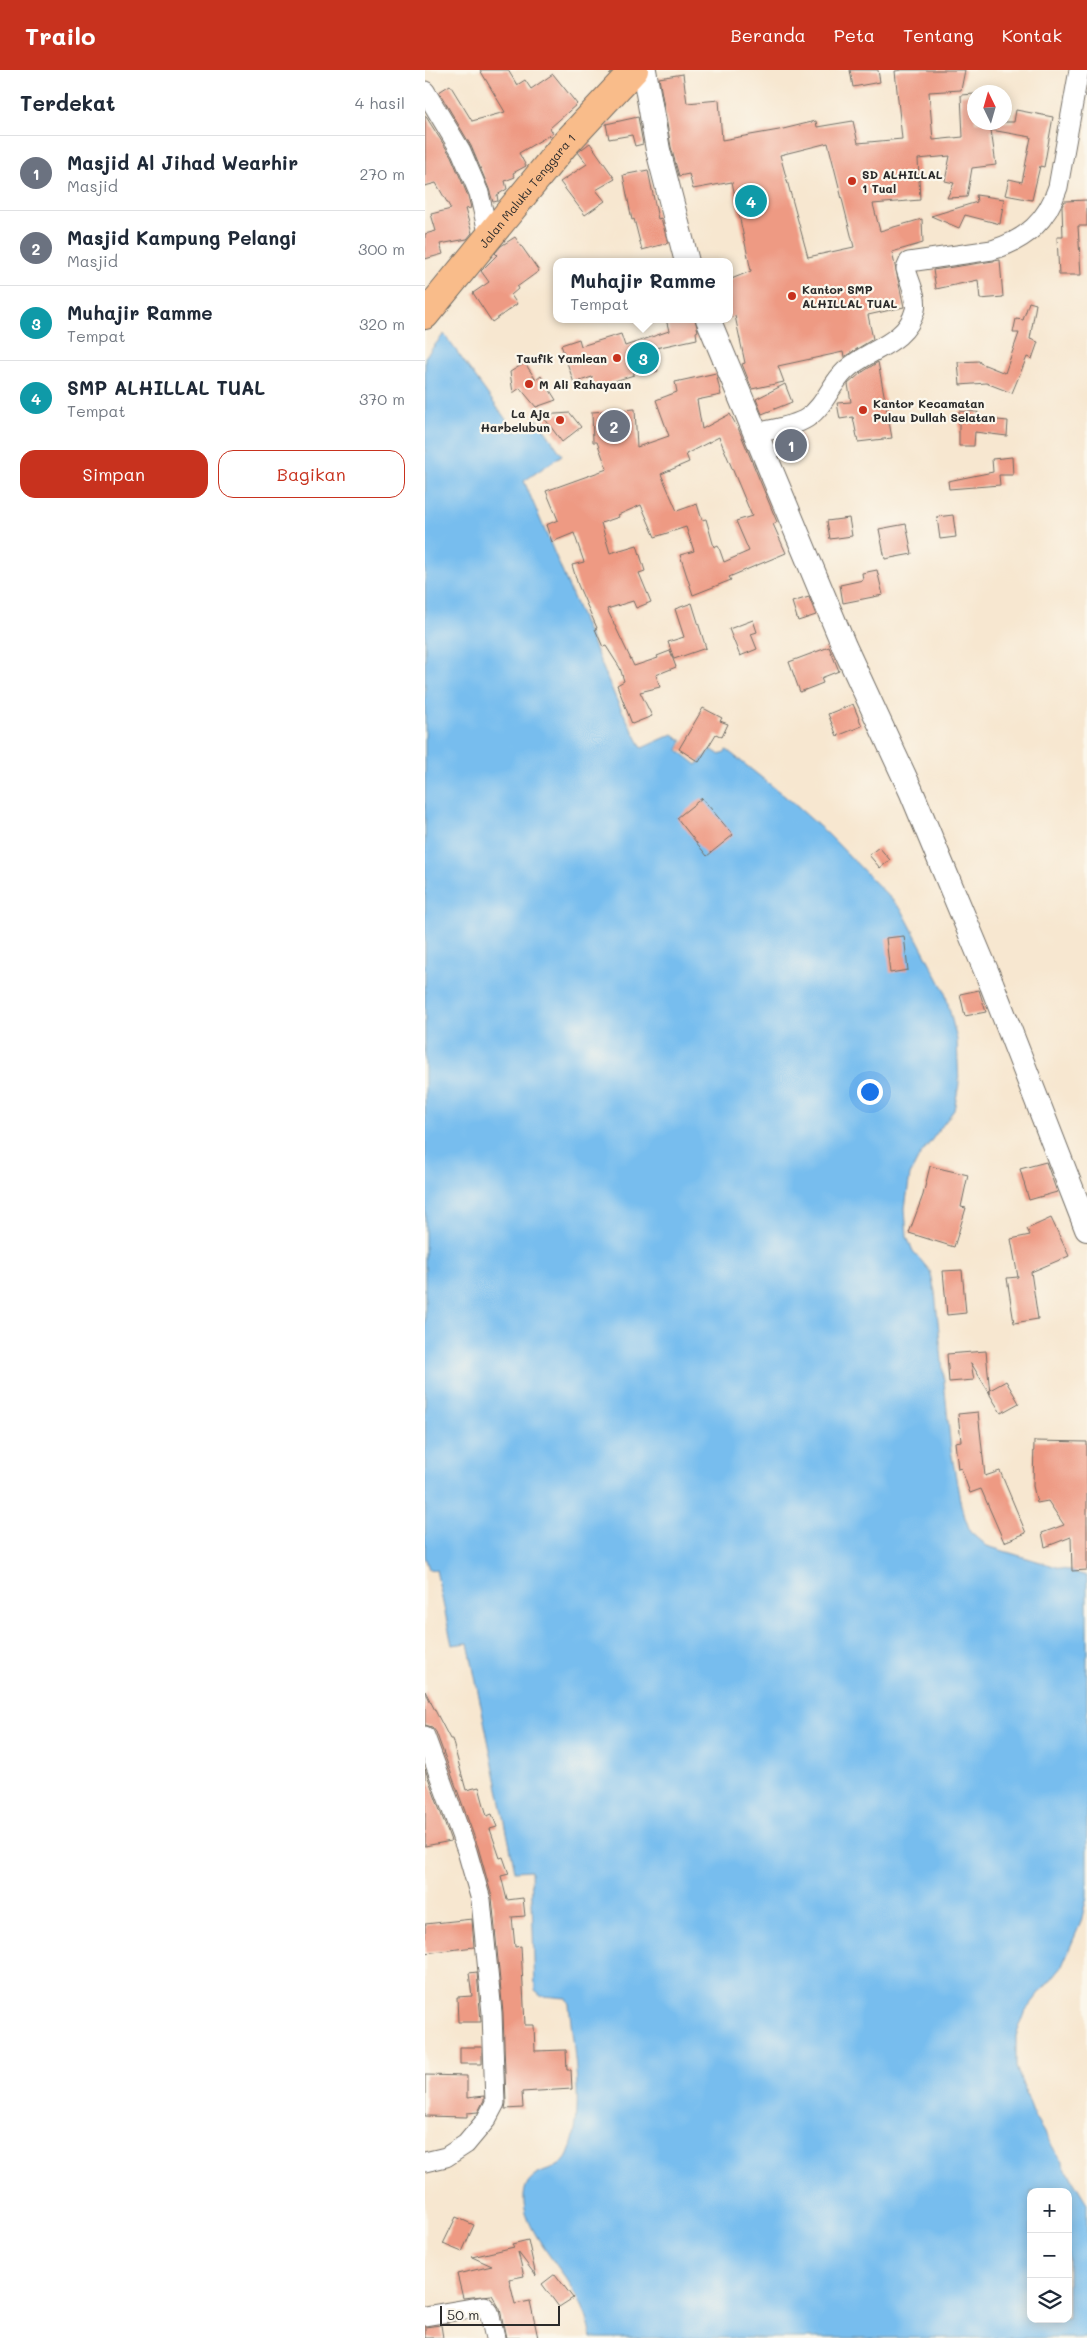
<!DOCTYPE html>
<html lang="id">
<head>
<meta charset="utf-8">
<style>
	body { margin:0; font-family:Mali,sans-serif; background:#f2f2f3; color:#1f2937 }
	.controls { position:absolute; right:15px; bottom:15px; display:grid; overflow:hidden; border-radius:10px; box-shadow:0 2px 12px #0003 }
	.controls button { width:45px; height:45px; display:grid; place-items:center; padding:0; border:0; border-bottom:1px solid #e0e1e3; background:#fff; color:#1f2937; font:25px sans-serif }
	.compass { position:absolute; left:542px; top:15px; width:45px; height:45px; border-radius:50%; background:#fff; box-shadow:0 2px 12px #0003; rotate:355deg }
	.scale { position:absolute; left:15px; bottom:12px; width:120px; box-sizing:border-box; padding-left:5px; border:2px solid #2b2b2b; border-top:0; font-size:14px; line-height:18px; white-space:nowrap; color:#2b2b2b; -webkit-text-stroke:4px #fbf7ec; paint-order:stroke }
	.you { position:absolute; left:444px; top:1021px; width:18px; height:18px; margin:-12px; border:4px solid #fff; border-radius:50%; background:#1a73e8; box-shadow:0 0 0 8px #1a73e833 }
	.badge { display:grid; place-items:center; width:32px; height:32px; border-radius:50%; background:#c8321e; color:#fff; font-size:16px; font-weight:700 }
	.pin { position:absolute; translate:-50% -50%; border:2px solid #fff; box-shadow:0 1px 5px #0006 }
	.popup { position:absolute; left:128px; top:188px; width:180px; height:65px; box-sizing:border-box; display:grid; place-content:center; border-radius:10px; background:#fff; filter:drop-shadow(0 1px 4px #0005); font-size:16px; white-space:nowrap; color:#747a83 }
	.popup b { font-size:19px; color:#1f2937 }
	.popup::after { content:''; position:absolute; left:50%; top:100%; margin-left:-10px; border:10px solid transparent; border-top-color:#fff }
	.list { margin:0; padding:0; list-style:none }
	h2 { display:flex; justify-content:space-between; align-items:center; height:65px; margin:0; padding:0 20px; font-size:21px }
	h2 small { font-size:16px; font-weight:400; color:#747a83 }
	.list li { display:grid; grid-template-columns:32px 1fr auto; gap:15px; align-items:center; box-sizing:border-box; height:75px; padding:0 20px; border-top:1px solid #e0e1e3 }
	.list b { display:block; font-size:19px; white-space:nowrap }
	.list p { margin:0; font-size:16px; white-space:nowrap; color:#747a83 }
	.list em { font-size:16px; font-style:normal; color:#747a83 }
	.actions { display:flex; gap:10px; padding:15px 20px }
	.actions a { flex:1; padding:11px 0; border:1px solid #c8321e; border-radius:15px; text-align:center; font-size:18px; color:#c8321e }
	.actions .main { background:#c8321e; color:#fff }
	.icon { flex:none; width:28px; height:28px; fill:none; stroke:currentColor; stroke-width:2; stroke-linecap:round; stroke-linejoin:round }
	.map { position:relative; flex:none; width:662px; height:2268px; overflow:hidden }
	header { display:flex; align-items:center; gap:30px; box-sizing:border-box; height:70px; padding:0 25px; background:#c8321e; color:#fff }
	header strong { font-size:24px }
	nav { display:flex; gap:28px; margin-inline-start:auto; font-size:18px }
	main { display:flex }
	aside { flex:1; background:#fff }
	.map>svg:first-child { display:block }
	.water { fill:#77bdee; stroke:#51748c; fill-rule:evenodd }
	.building { fill:#ee9a83; fill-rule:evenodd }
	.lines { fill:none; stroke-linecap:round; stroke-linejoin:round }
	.minor-casing { stroke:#726d65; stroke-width:21 }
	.tertiary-casing { stroke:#726d65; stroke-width:26 }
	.trunk-casing { stroke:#726d65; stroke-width:30 }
	.minor { stroke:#fff; stroke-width:19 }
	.tertiary { stroke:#fff; stroke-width:24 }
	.trunk { stroke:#f9bc8a; stroke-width:28 }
	.poi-dot { fill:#c8321e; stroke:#fbf7ec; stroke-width:2 }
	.labels { text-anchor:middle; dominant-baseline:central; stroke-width:4.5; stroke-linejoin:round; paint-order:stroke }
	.poi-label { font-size:12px; font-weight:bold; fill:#2b2b2b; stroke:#fbf7ec; text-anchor:start }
	.street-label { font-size:12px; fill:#2b2b2b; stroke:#fbf7ec }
</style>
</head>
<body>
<header>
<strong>Trailo</strong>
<nav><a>Beranda</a><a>Peta</a><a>Tentang</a><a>Kontak</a></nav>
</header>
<main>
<aside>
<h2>Terdekat<small>4 hasil</small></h2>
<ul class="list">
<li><span class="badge" style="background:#6b7280">1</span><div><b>Masjid Al Jihad Wearhir</b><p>Masjid</p></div><em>270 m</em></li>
<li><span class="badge" style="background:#6b7280">2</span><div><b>Masjid Kampung Pelangi</b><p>Masjid</p></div><em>300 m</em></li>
<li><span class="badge" style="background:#0f9aa8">3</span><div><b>Muhajir Ramme</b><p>Tempat</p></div><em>320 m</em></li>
<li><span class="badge" style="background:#0f9aa8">4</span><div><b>SMP ALHILLAL TUAL</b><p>Tempat</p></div><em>370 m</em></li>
</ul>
<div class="actions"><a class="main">Simpan</a><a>Bagikan</a></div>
</aside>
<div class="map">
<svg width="662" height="2268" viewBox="0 0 662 2268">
	<rect width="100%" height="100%" fill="#fbf7ec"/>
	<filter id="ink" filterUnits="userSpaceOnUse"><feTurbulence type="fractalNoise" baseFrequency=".02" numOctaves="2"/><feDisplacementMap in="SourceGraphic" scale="10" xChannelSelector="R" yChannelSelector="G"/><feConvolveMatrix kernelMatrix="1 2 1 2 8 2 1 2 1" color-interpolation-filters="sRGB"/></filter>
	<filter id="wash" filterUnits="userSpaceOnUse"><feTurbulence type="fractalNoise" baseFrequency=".0096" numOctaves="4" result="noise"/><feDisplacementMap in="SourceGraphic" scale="20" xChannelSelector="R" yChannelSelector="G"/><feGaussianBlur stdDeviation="1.12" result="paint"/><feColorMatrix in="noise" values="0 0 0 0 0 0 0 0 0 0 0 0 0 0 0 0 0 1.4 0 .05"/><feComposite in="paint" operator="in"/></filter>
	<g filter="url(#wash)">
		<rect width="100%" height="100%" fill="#f7e7d0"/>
		<path class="water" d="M19,264L90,362L112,349L137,385L99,411L192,631L217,678L248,664L257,671L253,680L272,695L286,679L295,685L302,680L367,732L404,765L477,840L520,922L532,970L534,1014L529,1040L494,1087L485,1105L480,1138L482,1167L488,1181L505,1201L510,1222L526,1380L536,1436L545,1461L562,1476L662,1506V1826L656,1852L637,1896L601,1940L591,1966V1997L610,2048L662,2133V2268H167C164,2252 158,2236 150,2222C135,2196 96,2157 99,2126C101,2095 134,2106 143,2085C161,2045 148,1978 144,1934L141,1928L117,1926L110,1920L106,1800L90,1801L43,1573L27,1575L11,1500L4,1499L0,1486V287ZM606,2122H643V2249H606Z"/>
		<g id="blocks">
			<path class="building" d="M55,0H83L92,15L100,10L106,19L128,4L152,34L125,58L128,63L94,83L101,96L88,103L90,107L80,111L82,119L72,125L73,131L68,132L64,119L46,76L14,22L25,15L47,51L80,42Z
				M425,0H453L455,12L428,17Z
				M477,0H540L536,20L504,22L508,70L538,67L536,25L550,24V52H589L591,40L628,47L619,97L615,96L607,130L580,125L584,109L597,112L606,67L566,60L571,95L547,98L542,127L522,128L529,113L520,111L525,86L493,89L495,130L448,134L455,161L497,149L498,173L467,182L479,237L443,245L448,269L419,287L418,282L353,296L359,312L327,319L317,294L320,293L310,246L304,248V210L326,201L307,112L268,119L264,104L254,106L246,77L234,8L258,4L262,33L294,30L297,70L354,60L391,51L392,57L428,51L433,73L477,69L470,1ZM403,73L429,177L383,187L355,85Z
				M0,45L26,86L43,126L46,138L40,139L47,163L42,169L15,174L18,184L0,189V164L11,161L6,144L26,139L11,113L0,116Z
				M213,47L218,74L210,76L207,65L184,69L181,54Z
				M165,73L190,109L171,120L180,131L160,145L135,112L162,94L153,82Z
				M223,100L233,149L236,148L243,173L217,180L209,149L207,150L198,105Z
				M551,125L579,129L575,154L540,145L534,158L506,146L552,132Z
				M662,130V156H653L656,205H634L632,167H638L637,136L640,131Z
				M90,167L114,201L92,217L93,219L86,225L92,234L67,252L48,223L64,212L56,201L72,185L70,183L76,176Z
				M575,190L578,227L555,229L553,210L511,219L508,200Z
				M604,232L611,234L605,269L613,272L607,289L602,287L587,323L561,313L535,315L533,292L554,291L555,293L580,303L594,263H588L591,249L598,250Z
				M241,249H270L273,261L271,262L272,269L226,279L233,301L222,304L213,282L208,283L209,305L170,317L167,307L149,313L136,275L154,269L156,276L196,264L200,276L244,261Z
				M453,292L467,368L433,372L428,347L415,349L412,333L426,332L423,314L436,303Z
				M100,293L111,310L116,306L131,330L111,337L95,318L88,323L85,302Z
				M291,303L296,325L272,330L277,359L305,344L314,360L352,452L348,454L361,483L304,507L306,510L268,525L255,485L269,481L261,457L230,467L216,435L193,445L194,447L176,453L185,483L212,475L220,501L214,503L226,532L211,538L208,531L182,539L209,596L233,588L232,586L245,581L251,597L231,605L235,617L215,622L227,646L207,654L192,615L199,611L195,598L181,576L178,577L170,559L172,558L153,515L147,495L159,492L149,463L127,472L121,455L133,450L121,421L182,399L172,372H168L167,342L210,339L212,377L244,366L231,330L252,322L250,312ZM294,367L327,446L311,451L324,481L299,492L293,475L289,477L281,449L277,450L272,434L252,441L236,404L264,392L261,384Z
				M360,314L367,332L337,344L331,329Z
				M534,341L553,342L552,348L583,351L582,366L550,362L549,376H534Z
				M145,343L156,357L137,372L117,345Z
				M376,364L380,383L355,387L352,370Z
				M587,387L588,405H574L575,415L524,419L523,411L568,402L567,389Z
				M528,445L531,467L515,469L512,447Z
				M424,448L427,466L405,469L402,451Z
				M481,454L487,484L460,489L454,459Z
				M452,500L458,525L418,533L415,515L438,510L437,503Z
				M384,527L391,545L373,551L367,532Z
				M267,533L281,578L249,589L243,572L259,567L250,539Z
				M328,550L332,562L326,564L332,579L315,586L304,559Z
				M404,577L414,601L396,608L398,613L375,622L364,592Z
				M428,634L437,656L412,666L403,644Z
				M278,638L297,648L295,651L303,654L297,667L291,664L274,692L254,679Z
				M277,728L308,765L282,786L252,748Z
				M454,777L465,790L455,798L444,785Z
				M479,866L483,900L465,903L461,868Z
				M554,920L561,942L540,946L535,924Z
				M621,1092L632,1122L604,1130L595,1099Z
				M505,1096L543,1105L536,1137L541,1138L529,1177L484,1163L498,1125Z
				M626,1148L644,1186L606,1202L613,1249L589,1253L582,1208L593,1207L586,1169L605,1165L602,1159Z
				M537,1200L541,1243L522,1245L518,1201Z
				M561,1281L565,1324L546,1293L549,1310L524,1312L522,1284Z
				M581,1311L594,1333L576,1343L565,1325V1320Z
				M553,1342L560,1406L575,1401L601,1463L579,1472L556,1419L545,1423L536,1398L533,1399L530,1372L536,1371L533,1344Z
				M609,1371L662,1372V1500L647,1501L646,1467L620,1477L617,1463L639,1455L623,1431L612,1433L608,1416Z
				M0,1621L25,1669H27L41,1720L54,1717L62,1746L67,1744L72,1757L65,1759L75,1788L78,1787L84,1804L76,1806L82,1830L98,1828L100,1846L87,1847L90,1877L96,1876L100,1955H109L110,1981L141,1980L142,2000H146L147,2019L97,2022L98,2038L80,2039L81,2033L78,1943L67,1827L53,1777L11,1662L7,1657L0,1655Z
				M0,1699L26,1771L0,1776Z
				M47,1849L49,1877L0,1883V1854Z
				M52,1902L56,1952H33L32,1927L47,1926L44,1903Z
				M35,1977H57V1994H35Z
				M0,2005L42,2006V2028L59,2026V2030L53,2042L42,2043V2047L0,2046Z
				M31,2147L49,2155L37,2182L18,2174Z
				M103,2170L111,2206L93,2182L99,2206L84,2209L90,2234L105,2231L113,2268H81L75,2239L67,2225L38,2228L32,2204L67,2196L47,2187L89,2177L87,2174Z
				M130,2204L148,2228L134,2237L117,2214Z
				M16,2255L18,2268H0V2257Z"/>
		</g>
	</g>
	<g filter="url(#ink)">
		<use href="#blocks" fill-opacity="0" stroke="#726d65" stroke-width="1"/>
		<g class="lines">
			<g class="minor-casing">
				<path id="minor" d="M0,21L36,81L54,123L64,167
					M331,363C347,359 368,357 382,348C400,336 405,315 420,301C442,279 481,275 490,240C493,227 484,211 481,199L484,192L567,180C601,170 622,151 633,117L654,0
					M0,1666L42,1781L56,1830L67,1943L70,2033L61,2050L41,2074L21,2087L0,2092
					M0,2246L59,2236L64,2242L70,2268"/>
			</g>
			<g class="tertiary-casing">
				<path id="tertiary" d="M219,0L233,80L262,192
					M283,249L419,576L486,721L516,793L567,915L662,1159"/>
			</g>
			<g class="trunk-casing">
				<g id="trunk">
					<path id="s1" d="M0,245L139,75L209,0"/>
				</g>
			</g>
			<use href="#minor" class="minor"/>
			<use href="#tertiary" class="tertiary"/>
			<use href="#trunk" class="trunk"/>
		</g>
	</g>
	<g class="poi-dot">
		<circle cx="427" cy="111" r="5"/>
		<circle cx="367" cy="226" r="5"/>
		<circle cx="192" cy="288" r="5"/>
		<circle cx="104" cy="314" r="5"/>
		<circle cx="438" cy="340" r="5"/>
		<circle cx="135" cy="350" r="5"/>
	</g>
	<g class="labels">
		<g class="poi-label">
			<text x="437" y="104">SD ALHILLAL<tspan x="437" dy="14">1 Tual</tspan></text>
			<text x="377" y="219">Kantor SMP<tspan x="377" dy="14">ALHILLAL TUAL</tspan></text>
			<text x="182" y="288" text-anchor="end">Taufik Yamlean</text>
			<text x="114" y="314">M Ali Rahayaan</text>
			<text x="448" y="333">Kantor Kecamatan<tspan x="448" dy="14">Pulau Dullah Selatan</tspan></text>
			<text x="125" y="343" text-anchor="end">La Aja<tspan x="125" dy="14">Harbelubun</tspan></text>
		</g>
		<g class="street-label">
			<text stroke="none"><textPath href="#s1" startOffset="161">Jalan Maluku Tenggara 1</textPath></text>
		</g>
	</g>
</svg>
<div class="controls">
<button>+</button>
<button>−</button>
<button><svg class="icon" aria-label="layers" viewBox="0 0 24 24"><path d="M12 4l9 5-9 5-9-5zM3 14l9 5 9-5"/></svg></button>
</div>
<svg class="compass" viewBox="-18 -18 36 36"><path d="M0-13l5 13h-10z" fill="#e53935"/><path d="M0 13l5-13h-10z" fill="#747a83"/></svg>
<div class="scale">50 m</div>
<div class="you"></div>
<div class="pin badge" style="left:366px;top:375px;background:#6b7280">1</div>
<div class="pin badge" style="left:189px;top:356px;background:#6b7280">2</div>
<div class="pin badge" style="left:218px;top:288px;background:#0f9aa8">3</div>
<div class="popup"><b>Muhajir Ramme</b>Tempat</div>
<div class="pin badge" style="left:326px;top:131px;background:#0f9aa8">4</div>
</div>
</main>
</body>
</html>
